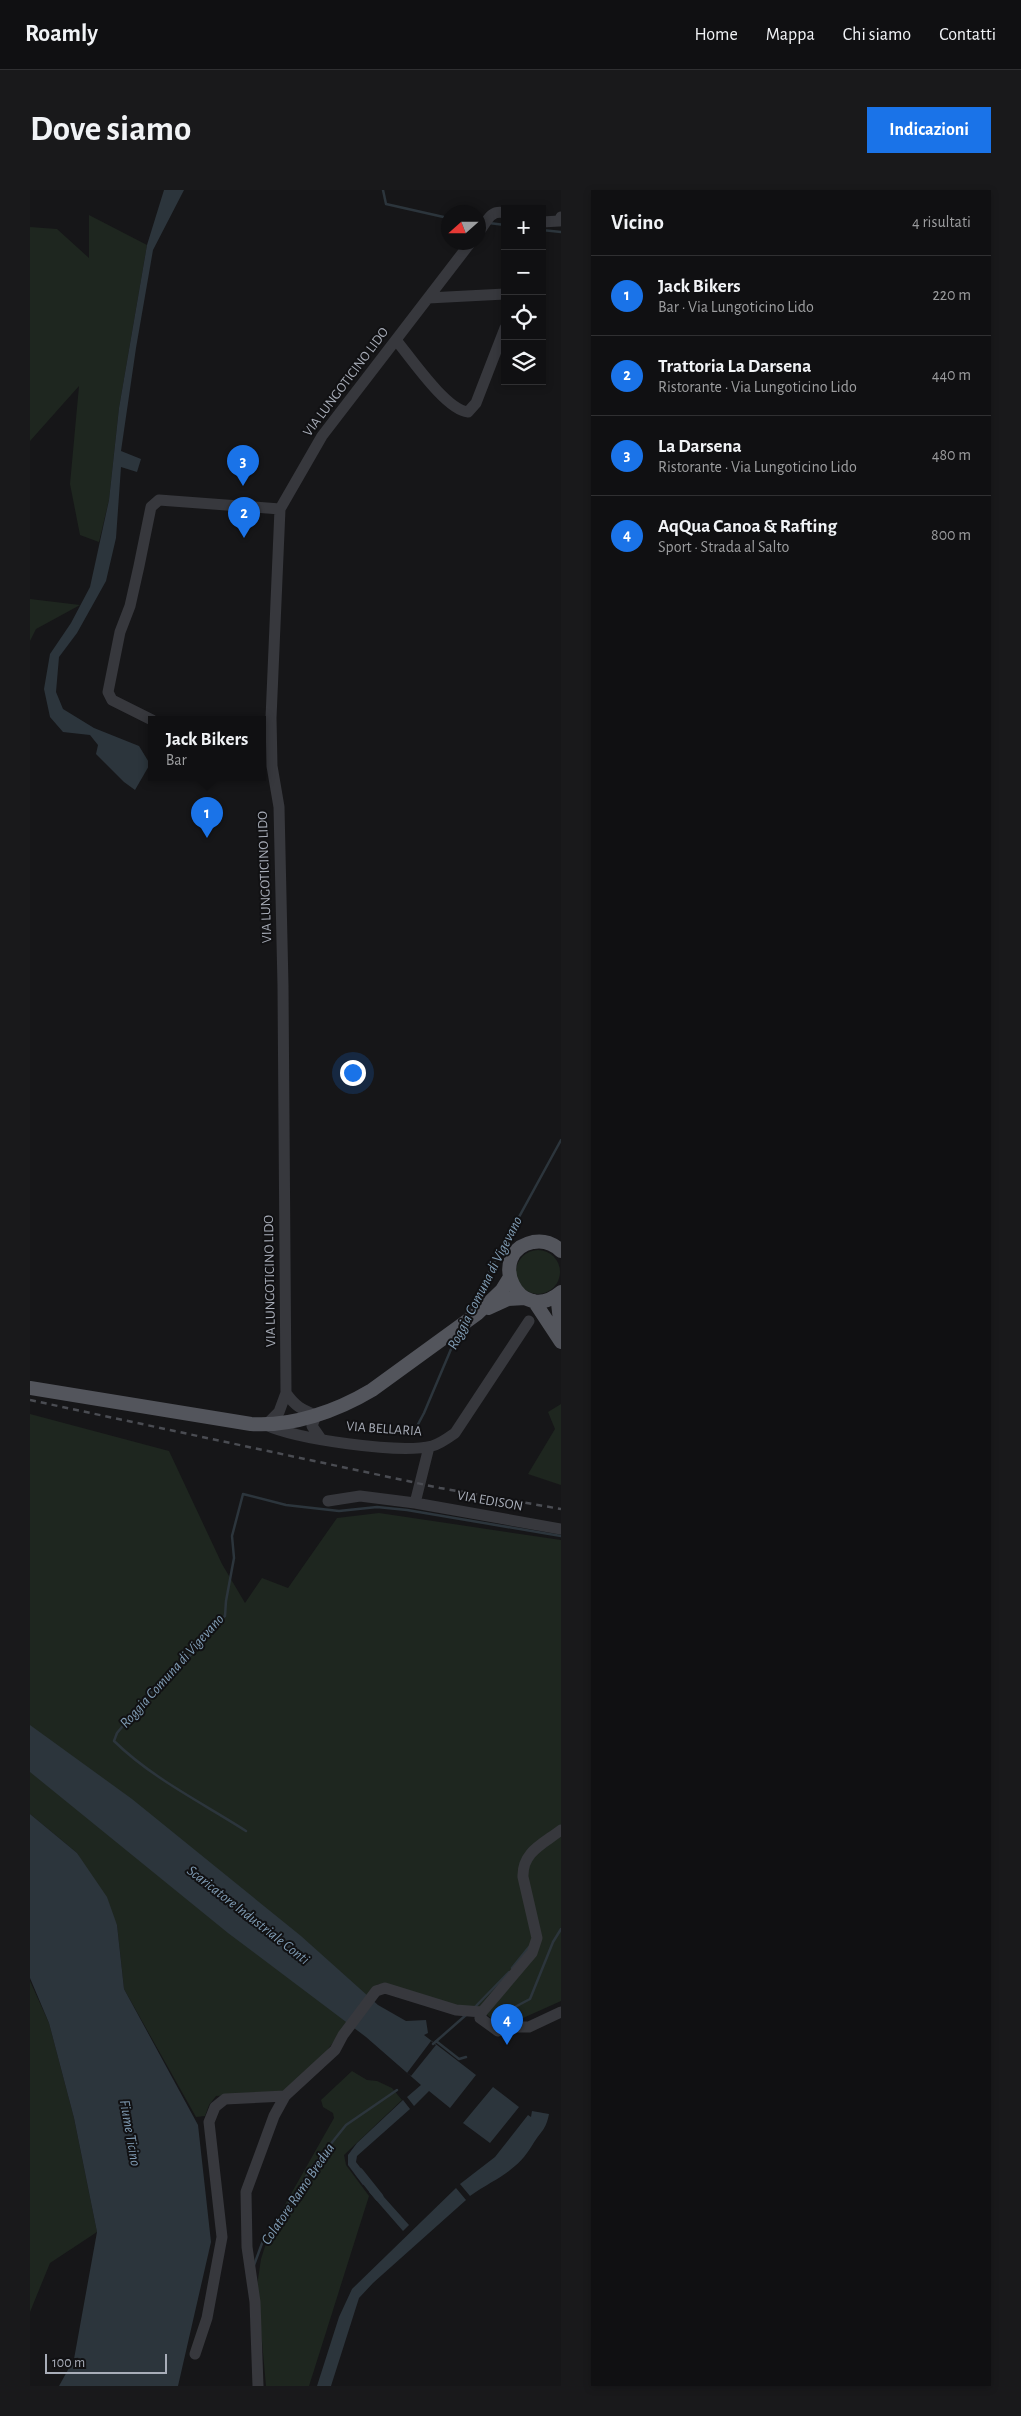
<!DOCTYPE html>
<html lang="it">
<head>
<meta charset="utf-8">
<style>
	body { margin:0; font-family:"Alegreya Sans",sans-serif; background:#19191b; color:#f1f3f6 }
	.controls { position:absolute; right:15px; top:15px; display:grid; overflow:hidden; border-radius:0px; box-shadow:0 2px 8px #0003 }
	.controls button { width:45px; height:45px; display:grid; place-items:center; padding:0; border:0; border-bottom:1px solid #303032; background:#101012; color:#f1f3f6; font:25px sans-serif }
	.compass { position:absolute; left:411px; top:15px; width:45px; height:45px; border-radius:50%; background:#101012; box-shadow:0 2px 8px #0003; rotate:249deg }
	.scale { position:absolute; left:15px; bottom:12px; width:122px; box-sizing:border-box; padding-left:5px; border:2px solid #a8adb8; border-top:0; font-size:14px; line-height:18px; white-space:nowrap; color:#a8adb8; -webkit-text-stroke:4px #111113; paint-order:stroke }
	.you { position:absolute; left:322px; top:882px; width:18px; height:18px; margin:-12px; border:4px solid #fff; border-radius:50%; background:#1a73e8; box-shadow:0 0 0 8px #1a73e833 }
	.badge { display:grid; place-items:center; width:32px; height:32px; border-radius:50%; background:#1a73e8; color:#fff; font-size:16px; font-weight:700 }
	.pin { position:absolute; translate:-50% -41px; filter:drop-shadow(0 1px 2px #0008) }
	.pin::after { content:''; position:absolute; top:26px; width:18px; height:15px; background:inherit; clip-path:polygon(0 0,100% 0,50% 100%) }
	.popup { position:absolute; left:118px; top:526px; width:118px; height:65px; box-sizing:border-box; display:grid; place-content:center; border-radius:0px; background:#101012; filter:drop-shadow(0 1px 4px #0005); font-size:16px; white-space:nowrap; color:#9c9d9f }
	.popup b { font-size:19px; color:#f1f3f6 }
	.popup::after { content:''; position:absolute; left:50%; top:100%; margin-left:-10px; border:10px solid transparent; border-top-color:#101012 }
	.list { margin:0; padding:0; list-style:none }
	h2 { display:flex; justify-content:space-between; align-items:center; height:65px; margin:0; padding:0 20px; font-size:21px }
	h2 small { font-size:16px; font-weight:400; color:#9c9d9f }
	.list li { display:grid; grid-template-columns:32px 1fr auto; gap:15px; align-items:center; box-sizing:border-box; height:80px; padding:0 20px; border-top:1px solid #303032 }
	.list b { display:block; font-size:19px; white-space:nowrap }
	.list p { margin:0; font-size:16px; white-space:nowrap; color:#9c9d9f }
	.list em { font-size:16px; font-style:normal; color:#9c9d9f }
	.icon { flex:none; width:28px; height:28px; fill:none; stroke:currentColor; stroke-width:2; stroke-linecap:round; stroke-linejoin:round }
	.map { position:relative; flex:none; width:531px; height:2196px; overflow:hidden; border-radius:0px }
	header { display:flex; align-items:center; gap:30px; box-sizing:border-box; height:70px; padding:0 25px; background:#101012; border-bottom:1px solid #303032 }
	header strong { font-size:24px }
	nav { display:flex; gap:28px; margin-inline-start:auto; font-size:18px }
	.intro { display:flex; align-items:center; justify-content:space-between; box-sizing:border-box; height:120px; padding:0 30px }
	h1 { margin:0; font-size:35px }
	.button { padding:12px 22px; border-radius:0px; background:#1a73e8; color:#fff; font-size:18px; font-weight:700 }
	main { display:flex; gap:30px; padding:0 30px }
	aside { flex:1; background:#101012; border-radius:0px; box-shadow:0 2px 8px #0003 }
	.map>svg:first-child { display:block }
	.green { fill:#1e261f }
	.water { fill:#2c353c }
	.pier { fill:#161618 }
	.lines { fill:none; stroke-linecap:round; stroke-linejoin:round }
	.stream { stroke:#2c353c; stroke-width:2.5 }
	.canal { stroke:#2c353c; stroke-width:9 }
	.minor { stroke:#37383d; stroke-width:11 }
	.major { stroke:#53555c; stroke-width:14 }
	.rail { stroke:#4a4c52; stroke-width:2.5; stroke-dasharray:6 5; stroke-linecap:butt }
	.labels { text-anchor:middle; dominant-baseline:central; stroke-width:4; stroke-linejoin:round; paint-order:stroke }
	.street-label { font-size:14px; fill:#a8adb8; stroke:#111113 }
	.water-label { font-size:15px; font-style:italic; fill:#7f9bb3; stroke:#111113 }
</style>
</head>
<body>
<header>
<strong>Roamly</strong>
<nav><a>Home</a><a>Mappa</a><a>Chi siamo</a><a>Contatti</a></nav>
</header>
<div class="intro"><h1>Dove siamo</h1><a class="button">Indicazioni</a></div>
<main>
<div class="map">
<svg width="531" height="2196" viewBox="0 0 531 2196">
	<rect width="100%" height="100%" fill="#161618"/>
	<path class="green" d="M59,25L117,55L89,218L79,310L69,352L50,345L40,294L49,196L0,251V37L27,39L59,68Z
		M0,409L50,415L6,439L0,451Z
		M486 1082a22 22 0 1 1 44 0a22 22 0 1 1-44 0Z
		M531,1214V1295L498,1284L525,1239L518,1222Z
		M0,1224L139,1261L192,1374L215,1413L232,1388L258,1398L307,1328L349,1323L531,1350V1811L471,1838L449,1817L429,1816L348,1794L282,1880L256,1901L186,1906L179,1915L175,1926L166,1927L94,1799L87,1735L47,1663L0,1624Z
		M0,1791L19,1833L44,1928L67,2042L20,2073L0,2122Z
		M322,1881L337,1890L347,1891L362,1898L372,1910L314,1965L316,1975L339,2006L279,2196H236L227,2096L231,2069L240,2041L304,1928L303,1923L293,1917L291,1910Z"/>
	<path class="water" d="M134,0H154L123,60L106,158L91,261L111,269L107,282L91,277L86,348L76,391L47,443L29,467L26,502L33,519L64,538L109,556L120,574L105,600L94,592L66,564L68,555L60,545L33,542L20,527L14,499L20,464L41,433L60,397L79,310L89,218L117,55Z
		M0,1535L102,1609L271,1746L348,1815L376,1831L396,1830L398,1843L394,1845L446,1885L420,1918L399,1901L384,1916L377,1907L391,1895L336,1847L198,1743L0,1582Z
		M0,1624L47,1663L77,1707L87,1735L94,1799L168,1935L181,2052L148,2196H29L44,2169L67,2042L44,1928L19,1833L0,1788Z
		M463,1897L489,1917L460,1953L433,1933Z
		M373,1910L380,1919L327,1966L326,1972L339,1989L333,1995L318,1975V1965L327,1953Z
		M502,1921L519,1924C516,1940 511,1941 503,1954C486,1983 465,1988 440,2006L430,1994L465,1967L498,1925L501,1927Z
		M345,1997L379,2035L373,2041L339,2002Z
		M426,1998L436,2010L343,2093L329,2108L301,2196H287L309,2127L322,2099Z"/>
	<path class="pier" d="M401,1851L406,1855L381,1886L377,1883Z"/>
	<g class="lines">
		<path class="stream" d="M353,0L356,14L418,28
			M459,33L475,35
			M512,40L531,42
			M435,1126L531,950
			M385,1240L394,1223L427,1145
			M216,1641C171,1612 123,1589 84,1551L87,1543L128,1494L157,1469L179,1444L186,1433L195,1426L196,1411L204,1368L202,1346L213,1304L256,1315L309,1321L347,1317L377,1320L531,1346
			M482,1778L499,1757
			M444,1818L479,1782
			M460,1830L500,1809L523,1752L531,1739
			M406,1851L429,1869L436,1867
			M403,1854L436,1825
			M224,2075L234,2048L251,2026L283,1976L316,1935L367,1900"/>
		<path class="canal" d="M329,1982L349,2007"/>
		<path class="minor" d="M512,32L529,31L531,27
			M448,43C457,33 459,19 475,23
			M441,52L292,246L250,319L241,528L242,576L249,617L253,796L256,1203L249,1222L236,1235C266,1249 369,1264 402,1256C410,1254 418,1248 425,1243L499,1131
			M398,108L475,104
			M366,150C381,168 416,220 438,222L446,213L475,138
			M122,530L82,510L78,502L90,442L100,416L109,376L121,317L129,310L250,319
			M256,1203C265,1216 272,1220 286,1225L282,1236L291,1249
			M399,1257L385,1313L531,1339
			M298,1311L330,1306L385,1313
			M452,1822L502,1763L507,1748L493,1687C492,1662 513,1654 531,1640
			M452,1822L450,1828L468,1841L482,1837H499L531,1822
			M165,2164L177,2128L192,2047L179,1932L185,1917L195,1909L255,1906
			M228,2196L225,2112L217,2057L216,2002L244,1926L255,1906L305,1860L313,1845L346,1801L355,1798L426,1820L452,1822"/>
		<path class="major" d="M531,1061C523,1053 514,1050 503,1052C455,1062 488,1138 531,1102
			M531,1102L528,1113L531,1139
			M504,1111L531,1152
			M458,1118L478,1109L495,1108
			M0,1198L221,1234C262,1237 307,1221 342,1200L448,1123L472,1100L480,1087"/>
		<path class="rail" d="M0,1210L410,1298L531,1319"/>
	</g>
	<g class="labels">
		<g class="street-label">
			<text transform="translate(316 192) rotate(-53)">VIA LUNGOTICINO LIDO</text>
			<text transform="translate(235 687) rotate(-92)">VIA LUNGOTICINO LIDO</text>
			<text transform="translate(240 1091) rotate(-91)">VIA LUNGOTICINO LIDO</text>
			<text transform="translate(354 1239) rotate(4)">VIA BELLARIA</text>
			<text transform="translate(460 1311) rotate(10)">VIA EDISON</text>
		</g>
		<g class="water-label">
			<text transform="translate(455 1093) rotate(-63)">Roggia Comuna di Vigevano</text>
			<text transform="translate(142 1481) rotate(-48)">Roggia Comuna di Vigevano</text>
			<text transform="translate(218 1725) rotate(38)">Scaricatore Industriale Conti</text>
			<text transform="translate(100 1943) rotate(80)">Fiume Ticino</text>
			<text transform="translate(268 2004) rotate(-56)">Colatore Ramo Bredua</text>
		</g>
	</g>
</svg>
<div class="controls">
<button>+</button>
<button>−</button>
<button><svg class="icon" aria-label="locate" viewBox="0 0 24 24"><circle cx="12" cy="12" r="6"/><path d="M12 2v4M12 18v4M2 12h4M18 12h4"/></svg></button>
<button><svg class="icon" aria-label="layers" viewBox="0 0 24 24"><path d="M12 4l9 5-9 5-9-5zM3 14l9 5 9-5"/></svg></button>
</div>
<svg class="compass" viewBox="-18 -18 36 36"><path d="M0-13l5 13h-10z" fill="#e53935"/><path d="M0 13l5-13h-10z" fill="#9c9d9f"/></svg>
<div class="scale">100 m</div>
<div class="you"></div>
<div class="pin badge" style="left:177px;top:648px">1</div>
<div class="popup"><b>Jack Bikers</b>Bar</div>
<div class="pin badge" style="left:214px;top:348px">2</div>
<div class="pin badge" style="left:213px;top:296px">3</div>
<div class="pin badge" style="left:477px;top:1855px">4</div>
</div>
<aside>
<h2>Vicino<small>4 risultati</small></h2>
<ul class="list">
<li><span class="badge">1</span><div><b>Jack Bikers</b><p>Bar · Via Lungoticino Lido</p></div><em>220 m</em></li>
<li><span class="badge">2</span><div><b>Trattoria La Darsena</b><p>Ristorante · Via Lungoticino Lido</p></div><em>440 m</em></li>
<li><span class="badge">3</span><div><b>La Darsena</b><p>Ristorante · Via Lungoticino Lido</p></div><em>480 m</em></li>
<li><span class="badge">4</span><div><b>AqQua Canoa &amp; Rafting</b><p>Sport · Strada al Salto</p></div><em>800 m</em></li>
</ul>
</aside>
</main>
</body>
</html>
